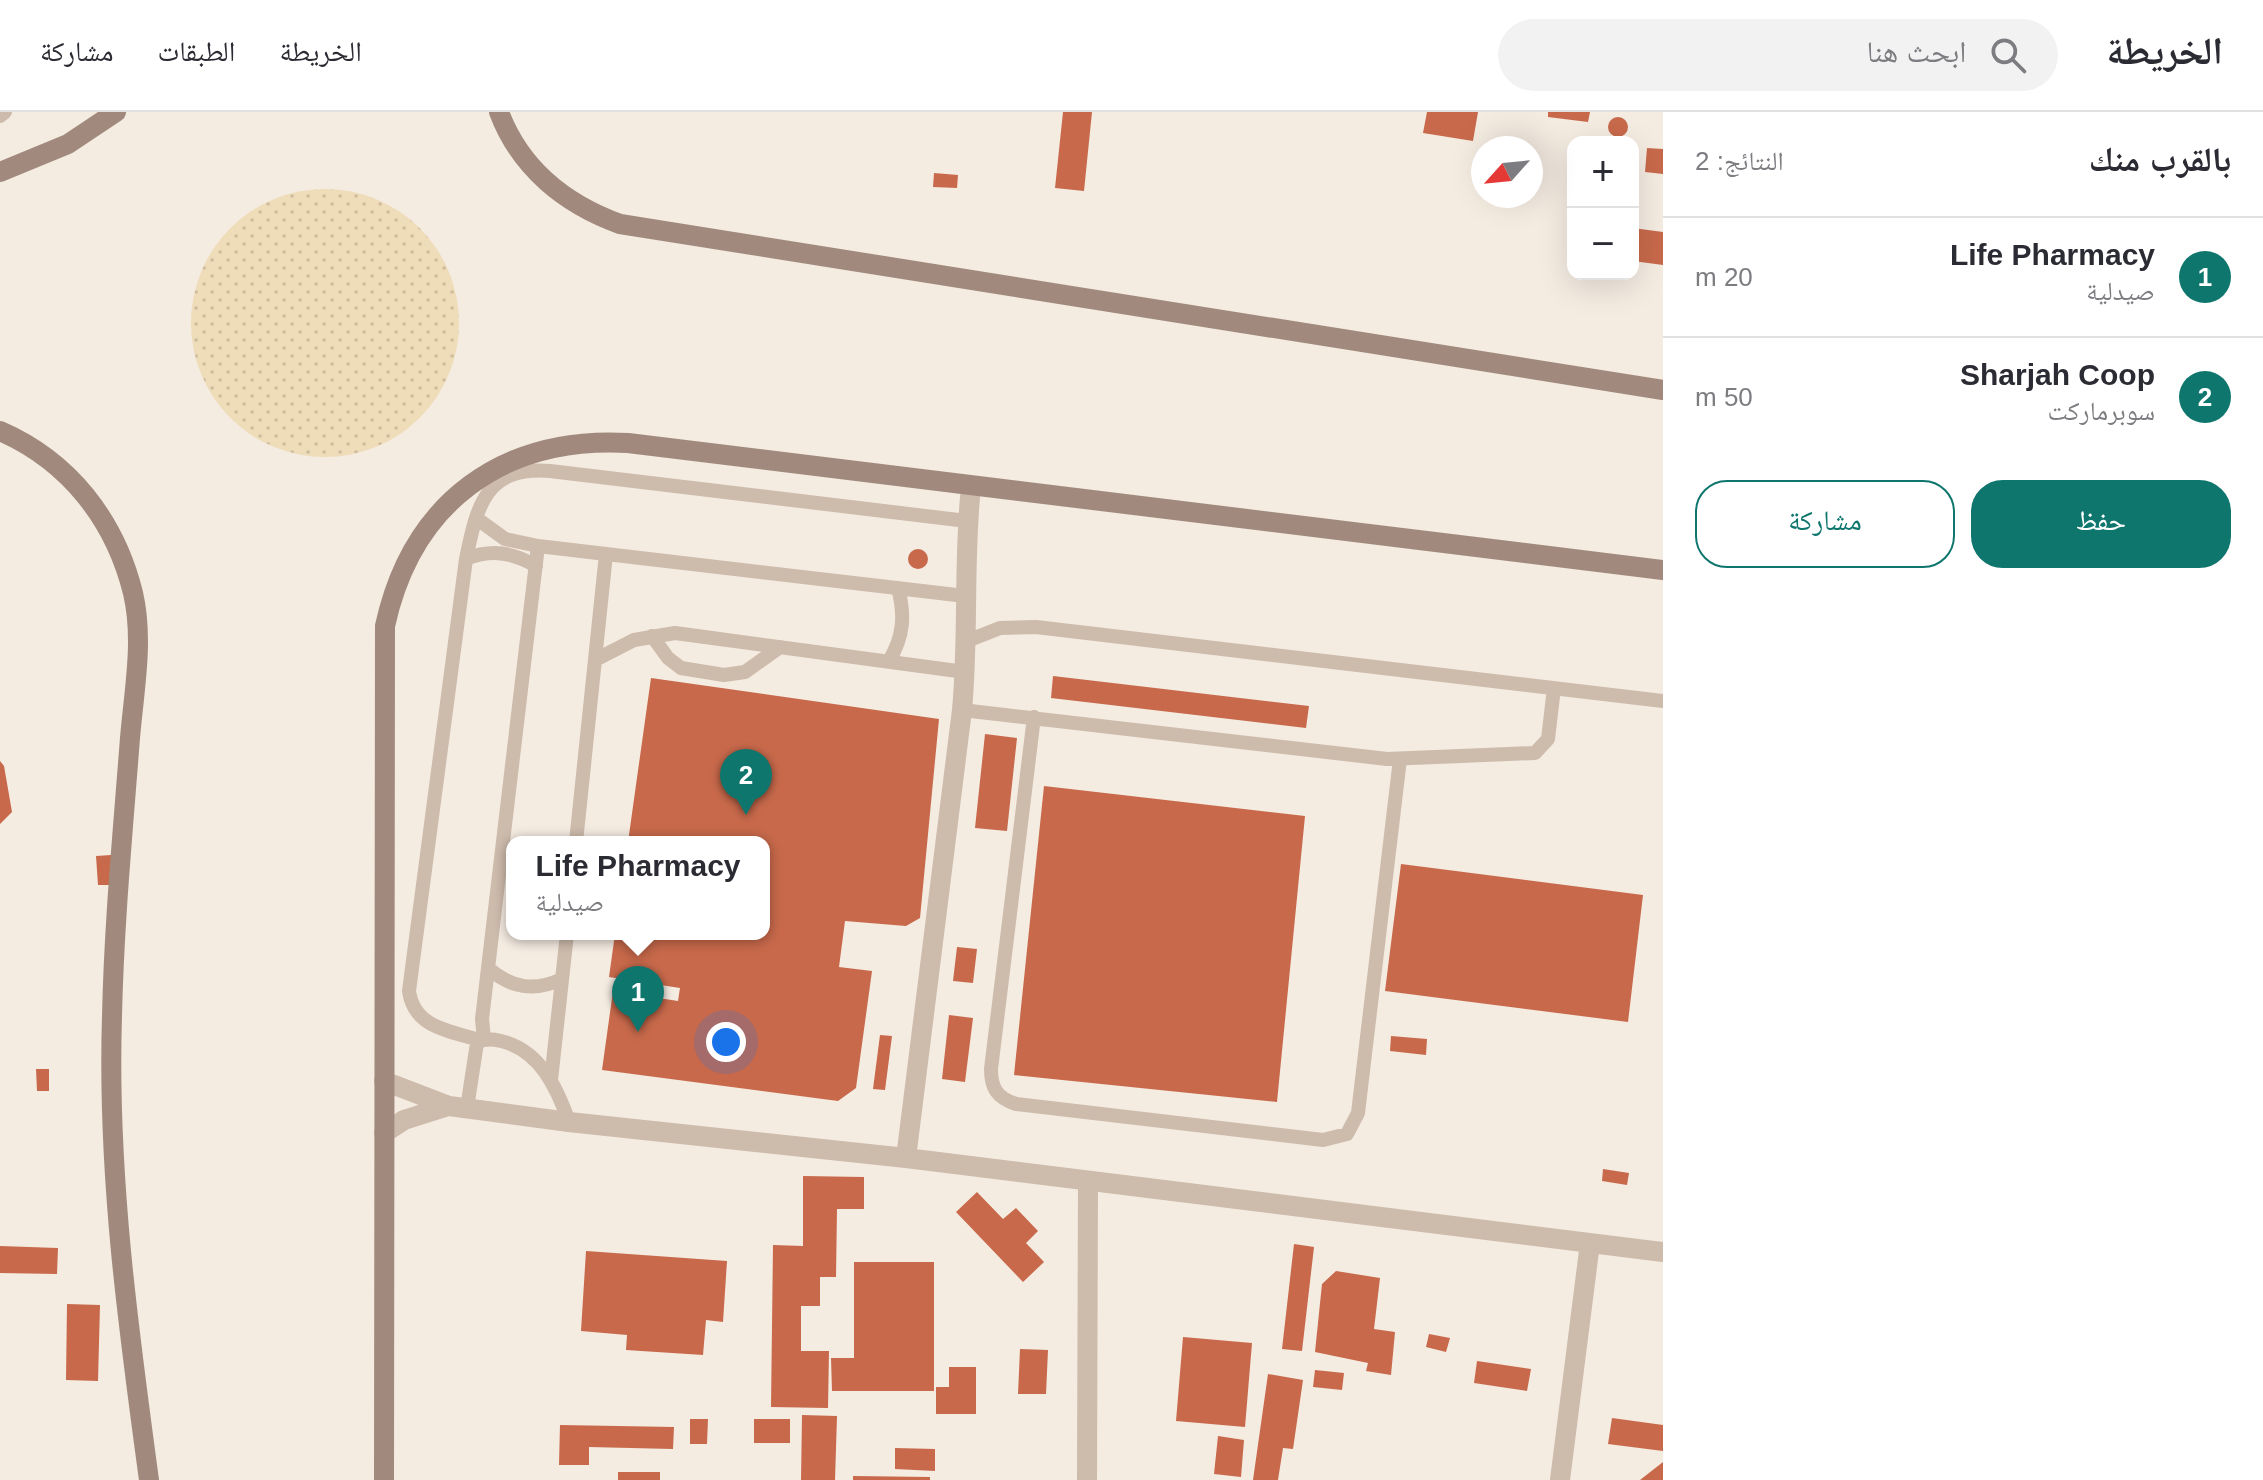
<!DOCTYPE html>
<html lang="ar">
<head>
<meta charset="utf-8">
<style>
	body { margin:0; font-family:Helvetica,"Noto Naskh Arabic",sans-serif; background:#f2f2f3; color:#2b2b33; direction:rtl }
	.controls { position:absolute; right:24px; top:24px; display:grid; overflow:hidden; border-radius:16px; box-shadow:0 8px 32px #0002 }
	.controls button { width:72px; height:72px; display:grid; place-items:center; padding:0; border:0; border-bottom:2px solid #e1e1e2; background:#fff; color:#2b2b33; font:40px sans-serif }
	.compass { position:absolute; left:1471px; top:24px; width:72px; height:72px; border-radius:50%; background:#fff; box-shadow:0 8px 32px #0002; rotate:243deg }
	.you { position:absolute; left:726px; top:930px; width:28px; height:28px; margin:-20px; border:6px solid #fff; border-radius:50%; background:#1a73e8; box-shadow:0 0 0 12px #1a73e833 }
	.badge { display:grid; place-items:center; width:52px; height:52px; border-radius:50%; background:#0f766e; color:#fff; font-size:26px; font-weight:700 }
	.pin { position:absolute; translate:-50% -66px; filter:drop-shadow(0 2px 4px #0008) }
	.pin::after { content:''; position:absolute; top:42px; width:28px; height:24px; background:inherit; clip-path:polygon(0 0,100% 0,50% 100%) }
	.popup { position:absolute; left:506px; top:724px; width:264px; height:104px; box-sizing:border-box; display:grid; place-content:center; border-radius:16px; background:#fff; filter:drop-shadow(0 2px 6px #0005); font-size:26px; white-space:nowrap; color:#7c7c81 }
	.popup b { font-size:30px; color:#2b2b33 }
	.popup::after { content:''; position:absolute; left:50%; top:100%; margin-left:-16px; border:16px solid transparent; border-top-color:#fff }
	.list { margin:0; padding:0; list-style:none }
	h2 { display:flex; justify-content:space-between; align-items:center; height:104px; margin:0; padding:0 32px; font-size:34px }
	h2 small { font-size:26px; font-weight:400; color:#7c7c81 }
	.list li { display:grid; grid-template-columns:52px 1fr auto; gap:24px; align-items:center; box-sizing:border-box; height:120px; padding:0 32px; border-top:2px solid #e1e1e2 }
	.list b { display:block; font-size:30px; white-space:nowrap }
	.list p { margin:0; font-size:26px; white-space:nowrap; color:#7c7c81 }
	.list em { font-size:26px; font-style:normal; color:#7c7c81 }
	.actions { display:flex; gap:16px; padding:24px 32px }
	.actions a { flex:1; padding:18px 0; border:2px solid #0f766e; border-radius:32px; text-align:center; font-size:28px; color:#0f766e }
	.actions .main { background:#0f766e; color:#fff }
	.icon { flex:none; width:44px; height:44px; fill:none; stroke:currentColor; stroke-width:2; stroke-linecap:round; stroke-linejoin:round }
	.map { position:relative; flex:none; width:1663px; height:1368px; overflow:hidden; direction:ltr }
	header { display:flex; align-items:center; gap:48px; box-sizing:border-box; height:112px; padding:0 40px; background:#fff; border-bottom:2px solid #e1e1e2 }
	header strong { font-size:38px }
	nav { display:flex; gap:44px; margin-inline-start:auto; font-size:28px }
	.search { width:560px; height:72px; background:#f2f2f3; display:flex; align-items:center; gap:20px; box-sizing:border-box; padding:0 28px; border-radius:44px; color:#7c7c81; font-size:30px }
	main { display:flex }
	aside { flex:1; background:#fff }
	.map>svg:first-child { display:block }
	.sand { fill:url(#sand-dots) }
	.building { fill:#c8694b }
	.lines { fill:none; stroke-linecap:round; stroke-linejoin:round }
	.lane { stroke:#cdbbac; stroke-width:14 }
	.street { stroke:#cdbbac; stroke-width:20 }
	.secondary { stroke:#a18a7d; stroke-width:20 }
</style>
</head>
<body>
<header>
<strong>الخريطة</strong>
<div class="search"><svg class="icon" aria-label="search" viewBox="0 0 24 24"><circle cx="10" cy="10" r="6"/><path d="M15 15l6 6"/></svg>ابحث هنا</div>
<nav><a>الخريطة</a><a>الطبقات</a><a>مشاركة</a></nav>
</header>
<main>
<aside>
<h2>بالقرب منك<small>النتائج: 2</small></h2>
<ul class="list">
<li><span class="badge">1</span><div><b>Life Pharmacy</b><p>صيدلية</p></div><em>20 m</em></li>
<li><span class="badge">2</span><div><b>Sharjah Coop</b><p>سوبرماركت</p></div><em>50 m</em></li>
</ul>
<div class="actions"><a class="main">حفظ</a><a>مشاركة</a></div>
</aside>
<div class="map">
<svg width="1663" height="1368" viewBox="0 0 1663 1368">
	<defs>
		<pattern id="sand-dots" width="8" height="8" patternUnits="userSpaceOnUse" patternTransform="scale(2)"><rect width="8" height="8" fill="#efdcb8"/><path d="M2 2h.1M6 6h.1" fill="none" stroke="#cebd9e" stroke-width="1.8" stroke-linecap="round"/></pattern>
	</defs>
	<rect width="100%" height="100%" fill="#f4ebe1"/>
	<path class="sand" d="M191 211a134 134 0 1 1 268 0a134 134 0 1 1-268 0Z"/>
	<path class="building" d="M1063,0H1092L1084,79L1055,76Z
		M1427,0H1478L1473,29L1423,21Z
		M1548,0H1590L1588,10L1548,5Z
		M1608 15a10 10 0 1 1 20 0a10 10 0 1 1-20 0Z
		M1647,36L1663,37V62L1645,60Z
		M934,61L958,63L957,76L933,75Z
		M1633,116L1663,120V153L1633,149Z
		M908 447a10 10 0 1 1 20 0a10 10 0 1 1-20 0Z
		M1053,564L1309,594L1306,616L1051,586Z
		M651,566L939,607L920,806L906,814L845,809L839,855L872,859L856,976L838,989L602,958L613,879L678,889L680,876L609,865L615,822H764V730H628Z
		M985,622L1017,626L1007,719L975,716Z
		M0,649L4,654L12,700L0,712Z
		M1044,674L1305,704L1277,990L1014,963Z
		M111,743L113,773H98L96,744Z
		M1401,752L1643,783L1628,910L1385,879Z
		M957,835L977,837L973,871L953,869Z
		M949,903L973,906L965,970L942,967Z
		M880,923L892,924L885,978L873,977Z
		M1391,924L1427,927L1426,943L1390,939Z
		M36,957H49V979H37Z
		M1603,1057L1629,1061L1627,1073L1602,1069Z
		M803,1064L864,1065V1097H837L836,1165H820V1194H801V1239H829L828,1296L771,1295L773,1133L803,1134Z
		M977,1080L1003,1107L1016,1096L1038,1119L1026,1131L1044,1150L1023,1170L956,1100Z
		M1294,1132L1314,1135L1302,1239L1282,1237Z
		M0,1134L58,1136L57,1162L0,1161Z
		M586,1139L727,1149L723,1210L706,1208L703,1243L626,1238L627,1223L581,1219Z
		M854,1150H934V1279H832L831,1246H854Z
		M1336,1159L1380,1166L1374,1217L1395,1220L1391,1263L1366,1259L1368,1251L1315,1240L1322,1172Z
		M67,1192L100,1193L98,1269L66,1268Z
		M1429,1222L1450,1226L1446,1240L1426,1235Z
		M1183,1225L1252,1231L1245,1315L1176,1309Z
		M1020,1237L1048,1238L1046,1282H1018Z
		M1477,1249L1531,1257L1527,1279L1474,1271Z
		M949,1255H976V1302H936V1275H949Z
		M1315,1258L1344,1261L1342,1278L1313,1275Z
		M1268,1262L1303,1268L1293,1337L1283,1336L1278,1368H1253Z
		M802,1303L837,1304L835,1368H801Z
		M1612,1306L1663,1313V1339L1608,1332Z
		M690,1307H708L707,1332H690Z
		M754,1307H790V1331H754Z
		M560,1313L674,1315L673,1337L589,1335V1353H559Z
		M1218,1324L1244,1328L1241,1365L1214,1362Z
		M895,1336L935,1337V1359L895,1357Z
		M1663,1350V1368H1640Z
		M618,1360H660V1368H618Z
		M853,1364L930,1365V1368H853Z"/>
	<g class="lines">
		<path class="lane" d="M0,4L5,0
			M476,406L505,427L538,434L965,484
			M466,447C491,437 512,440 536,454
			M652,524L668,546L681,556L724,563L745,560L780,535
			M967,529L1000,516L1036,515L1663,589
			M595,548L634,528L675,521L965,560
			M889,549C904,524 905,503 898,476
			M962,598L1387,647L1535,641L1548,627L1554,576
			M1034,605L991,957C991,976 997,986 1016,992L1323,1028L1347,1022L1358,1001L1400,647
			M576,730L606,442
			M488,856C511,876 534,880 562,867
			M484,927L482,907L538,434
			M480,928C450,919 414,916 409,879L466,447C477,393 486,354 550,359L967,409
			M551,968L567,822
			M467,996L477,931C484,926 492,927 501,929C540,938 557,976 569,1010"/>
		<path class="street" d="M384,969L449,994L569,1010L906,1046L1663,1140
			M384,1021L404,1008L445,995
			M906,1046L962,598C969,523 963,449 971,375
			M1087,1368L1088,1069
			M1560,1368L1590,1131"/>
		<path class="secondary" d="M499,0C520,56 565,92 620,112L1663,278
			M0,60L68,32L116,0
			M0,319C69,349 115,408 133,481C144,528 134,578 130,626C123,718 114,811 112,904C107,1060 128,1214 149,1368
			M384,1368L385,514C412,390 503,324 628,331L1663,458"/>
	</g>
</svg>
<div class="controls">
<button>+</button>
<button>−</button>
</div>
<svg class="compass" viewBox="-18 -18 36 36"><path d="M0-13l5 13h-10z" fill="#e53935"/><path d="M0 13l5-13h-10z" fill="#7c7c81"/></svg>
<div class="you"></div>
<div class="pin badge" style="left:638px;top:920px">1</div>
<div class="popup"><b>Life Pharmacy</b>صيدلية</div>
<div class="pin badge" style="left:746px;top:703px">2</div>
</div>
</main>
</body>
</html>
